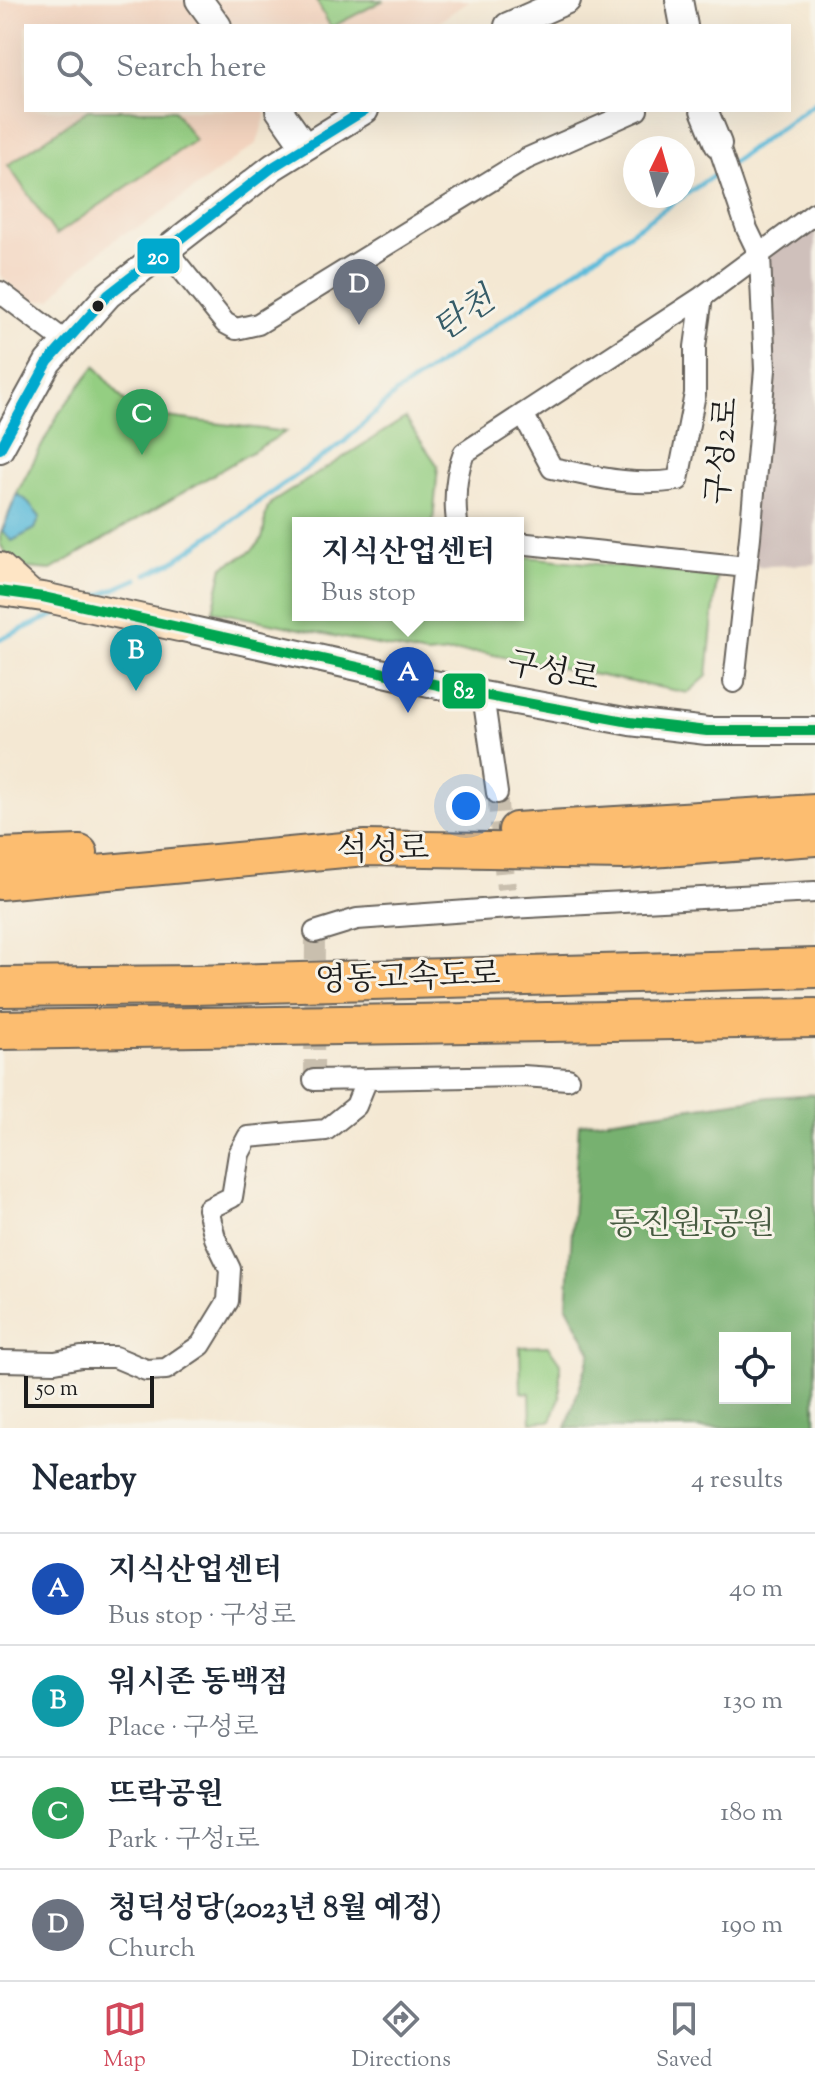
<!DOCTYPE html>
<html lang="en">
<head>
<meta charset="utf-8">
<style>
	body { margin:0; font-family:"Sorts Mill Goudy","Noto Serif KR",serif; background:#f2f2f3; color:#1f2937 }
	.controls { position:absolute; right:24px; bottom:24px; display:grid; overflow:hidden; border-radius:0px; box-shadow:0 8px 32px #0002 }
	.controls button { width:72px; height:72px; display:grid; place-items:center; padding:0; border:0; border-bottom:2px solid #e0e1e3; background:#fff; color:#1f2937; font:40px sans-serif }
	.compass { position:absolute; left:623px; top:136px; width:72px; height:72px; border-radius:50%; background:#fff; box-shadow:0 8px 32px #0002; rotate:5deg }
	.scale { position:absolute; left:24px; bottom:20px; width:130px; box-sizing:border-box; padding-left:8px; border:4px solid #1c1c1c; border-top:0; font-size:22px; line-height:28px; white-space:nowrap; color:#1c1c1c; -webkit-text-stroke:6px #f7f3e8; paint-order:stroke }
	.you { position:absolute; left:466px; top:806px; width:28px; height:28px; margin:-20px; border:6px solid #fff; border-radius:50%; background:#1a73e8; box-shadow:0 0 0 12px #1a73e833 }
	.badge { display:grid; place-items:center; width:52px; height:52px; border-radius:50%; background:#d1495b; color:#fff; font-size:26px; font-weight:700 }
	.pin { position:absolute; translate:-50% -66px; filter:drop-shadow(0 2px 4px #0008) }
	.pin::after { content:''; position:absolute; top:42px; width:28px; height:24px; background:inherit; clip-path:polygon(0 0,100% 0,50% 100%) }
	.popup { position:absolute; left:292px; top:517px; width:232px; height:104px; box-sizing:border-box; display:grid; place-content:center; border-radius:0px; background:#fff; filter:drop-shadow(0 2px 6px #0005); font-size:26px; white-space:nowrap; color:#747a83 }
	.popup b { font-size:30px; color:#1f2937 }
	.popup::after { content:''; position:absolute; left:50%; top:100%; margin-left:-16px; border:16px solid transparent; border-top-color:#fff }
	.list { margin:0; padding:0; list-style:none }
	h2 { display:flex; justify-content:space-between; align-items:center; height:104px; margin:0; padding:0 32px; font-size:34px }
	h2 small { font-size:26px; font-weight:400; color:#747a83 }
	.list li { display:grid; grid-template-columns:52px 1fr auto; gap:24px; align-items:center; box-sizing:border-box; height:112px; padding:0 32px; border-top:2px solid #e0e1e3 }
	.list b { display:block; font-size:30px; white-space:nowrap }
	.list p { margin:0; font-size:26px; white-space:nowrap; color:#747a83 }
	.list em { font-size:26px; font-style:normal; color:#747a83 }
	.icon { flex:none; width:44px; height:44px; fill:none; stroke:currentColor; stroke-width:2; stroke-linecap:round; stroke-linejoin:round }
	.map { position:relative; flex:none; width:815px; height:1428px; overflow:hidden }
	.search { position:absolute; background:#fff; box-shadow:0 8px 32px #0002; left:24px; right:24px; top:24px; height:88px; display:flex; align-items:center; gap:20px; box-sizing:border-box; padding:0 28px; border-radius:0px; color:#747a83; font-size:30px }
	.sheet { height:552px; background:#fff }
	nav { display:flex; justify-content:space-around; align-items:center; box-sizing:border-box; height:112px; border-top:2px solid #e0e1e3; background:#fff; font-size:22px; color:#747a83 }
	nav a { display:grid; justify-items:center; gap:4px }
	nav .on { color:#d1495b }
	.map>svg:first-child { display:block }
	.built { fill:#f3d4bf }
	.industrial { fill:#cfc0bb }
	.green { fill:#94ce82; stroke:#58754f; stroke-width:2 }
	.forest { fill:#77b170; stroke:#4a6646; stroke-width:2; fill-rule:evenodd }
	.water { fill:#5cbbda; stroke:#3c6c7b; stroke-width:2 }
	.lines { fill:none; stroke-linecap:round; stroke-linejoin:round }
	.stream { stroke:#5cbbda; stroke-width:5 }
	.minor-tunnel { stroke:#c9bfae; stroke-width:20; stroke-dasharray:20 10; stroke-linecap:butt }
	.minor-casing { stroke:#68635c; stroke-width:24 }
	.tertiary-casing { stroke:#68635c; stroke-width:30 }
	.secondary-casing { stroke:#68635c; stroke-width:32 }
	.trunk-casing { stroke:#68635c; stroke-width:38 }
	.motorway-casing { stroke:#68635c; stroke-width:42 }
	.minor { stroke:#fff; stroke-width:20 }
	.tertiary { stroke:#fff; stroke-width:26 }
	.secondary { stroke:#fee5c5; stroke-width:28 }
	.trunk { stroke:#fcbd6f; stroke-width:34 }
	.motorway { stroke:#fcbd6f; stroke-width:38 }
	.bus-1-casing { stroke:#f7f3e8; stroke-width:16 }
	.bus-2-casing { stroke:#f7f3e8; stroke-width:16 }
	.bus-1 { stroke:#00a651; stroke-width:10 }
	.bus-2 { stroke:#00a9ce; stroke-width:10 }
	.bus-dot { fill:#1c1c1c; stroke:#f7f3e8; stroke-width:3 }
	.labels { text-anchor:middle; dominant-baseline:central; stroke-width:6; stroke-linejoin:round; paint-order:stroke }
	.street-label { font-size:32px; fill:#1c1c1c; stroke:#f7f3e8 }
	.park-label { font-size:32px; fill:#465a40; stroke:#f7f3e8 }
	.water-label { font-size:34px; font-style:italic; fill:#365c68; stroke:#f7f3e8 }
	.line-badge { stroke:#f7f3e8; stroke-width:3 }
	.badge-label { font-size:22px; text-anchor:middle; font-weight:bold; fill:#fff }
</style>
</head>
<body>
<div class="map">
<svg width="815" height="1428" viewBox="0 0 815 1428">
	<rect width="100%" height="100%" fill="#f7f3e8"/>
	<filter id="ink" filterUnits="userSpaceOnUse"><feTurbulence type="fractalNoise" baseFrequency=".0125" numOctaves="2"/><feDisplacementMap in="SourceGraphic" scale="16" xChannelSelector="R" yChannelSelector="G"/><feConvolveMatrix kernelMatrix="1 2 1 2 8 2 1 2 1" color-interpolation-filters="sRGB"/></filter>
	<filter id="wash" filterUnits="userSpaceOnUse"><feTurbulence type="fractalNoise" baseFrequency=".006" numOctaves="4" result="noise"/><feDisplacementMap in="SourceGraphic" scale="32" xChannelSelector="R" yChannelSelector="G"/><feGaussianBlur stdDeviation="1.8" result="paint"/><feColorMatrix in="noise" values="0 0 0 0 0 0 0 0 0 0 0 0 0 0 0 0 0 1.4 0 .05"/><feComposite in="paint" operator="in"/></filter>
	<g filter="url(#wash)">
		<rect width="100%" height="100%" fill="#f4e8d3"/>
		<path class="built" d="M0,0H184L203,26H26V110H263L266,114L257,143L143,226L120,235L70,277L52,299L38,301L22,295L0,275Z
			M212,0H470L433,26H232Z"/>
		<path class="industrial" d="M815,213V564L747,567L760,256Z"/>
		<path class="green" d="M316,0H384L334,26H330Z
			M88,110H174L195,140L56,235L8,165Z
			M95,366L134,413L286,432L51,570L14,567L0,544V536L18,491L59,413Z
			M405,418L438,466L433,523H298V615H518V556L717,576L707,676L688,693L484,653L461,652L426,655L213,611L223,567C236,559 259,551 263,535C266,522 263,514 271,503Z
			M548,1346L560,1363V1397L551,1421L531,1422L530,1393L521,1392L520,1347Z"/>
		<path class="forest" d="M815,1094V1428H566L591,1352L567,1306L579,1124L770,1097ZM725,1338H785V1398H725Z"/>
		<path class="water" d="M17,494L26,500L40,517L35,529L12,541L2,531Z"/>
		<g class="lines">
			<path class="stream" d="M731,163L815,103
				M147,574L174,561L344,442L395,394L720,171
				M94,598L137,579
				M0,639L59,613"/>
		</g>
	</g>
	<g filter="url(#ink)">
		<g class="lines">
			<path class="minor-tunnel" d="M497,793L506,889
				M314,1080L315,932"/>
			<g class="minor-casing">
				<path id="minor" d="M718,144L747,229L760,256L765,370L750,537L734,682
					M166,250L225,323L236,329L258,324L526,159L637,110
					M0,292L66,342
					M523,414L552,468C597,477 632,487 678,480L695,394V347L702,297
					M457,523C454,498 455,476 464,453L702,297L815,213
					M518,543L747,567
					M483,695L497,793
					M315,932L357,919L509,908L815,892
					M314,1080L367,1079
					M0,1361L55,1362L81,1357H115L146,1370L166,1369L201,1345L228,1301L230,1269L215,1238L208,1209L232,1197L239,1154L248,1137L326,1130L356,1106L367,1079L522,1076L568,1079"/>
			</g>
			<g class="tertiary-casing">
				<path id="tertiary" d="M199,0L218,26
					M679,0L684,26
					M508,26L567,0
					M279,110L305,147
					M704,110L718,144
					M0,449L48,362L108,295L273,167L365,110
					M179,627L483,695L630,722L707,731H815"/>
			</g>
			<g class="secondary-casing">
				<path id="secondary" d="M0,567L31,595
					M0,591L43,597L179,627"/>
			</g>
			<g class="trunk-casing">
				<path id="trunk" d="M516,830L815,812
					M0,856L80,853
					M0,882L365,848L624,852L815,838"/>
			</g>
			<g class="motorway-casing">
				<path id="motorway" d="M0,987L194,985L815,968
					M0,1030L815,1018"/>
			</g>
			<use href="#minor" class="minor"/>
			<use href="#tertiary" class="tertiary"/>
			<use href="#secondary" class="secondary"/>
			<use href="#trunk" class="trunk"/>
			<use href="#motorway" class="motorway"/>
			<g class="bus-1-casing">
				<path id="bus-1" d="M0,591L43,597L483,695L630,722L707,731H815"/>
			</g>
			<g class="bus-2-casing">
				<path id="bus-2" d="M0,449L48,362L108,295L273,167L365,110"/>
			</g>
			<use href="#bus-1" class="bus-1"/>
			<use href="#bus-2" class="bus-2"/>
		</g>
	</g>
	<circle class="bus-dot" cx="98" cy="306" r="7"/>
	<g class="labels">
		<g class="street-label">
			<text transform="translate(724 451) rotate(-85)">구성2로</text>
			<text transform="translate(553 673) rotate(11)">구성로</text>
			<text transform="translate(383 851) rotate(-1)">석성로</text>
			<text transform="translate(408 979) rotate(-2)">영동고속도로</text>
		</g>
		<g class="park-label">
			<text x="692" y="1226">동진원1공원</text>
		</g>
		<g class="water-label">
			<text transform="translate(465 316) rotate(-35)">탄천</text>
		</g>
	</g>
	<g class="line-badge">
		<rect x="136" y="237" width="45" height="38" rx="8" fill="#00a9ce"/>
		<rect x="441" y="672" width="46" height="38" rx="8" fill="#00a651"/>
	</g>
	<g class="badge-label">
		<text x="158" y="264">20</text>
		<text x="464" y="698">82</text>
	</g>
</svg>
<div class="controls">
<button><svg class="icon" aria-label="locate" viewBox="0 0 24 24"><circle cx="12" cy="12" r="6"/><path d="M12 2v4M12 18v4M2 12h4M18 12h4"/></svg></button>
</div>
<svg class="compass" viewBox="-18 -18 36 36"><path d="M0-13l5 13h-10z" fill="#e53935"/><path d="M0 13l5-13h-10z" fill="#747a83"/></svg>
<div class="scale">50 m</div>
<div class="you"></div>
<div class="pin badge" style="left:408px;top:713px;background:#1a4fb4">A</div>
<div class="popup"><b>지식산업센터</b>Bus stop</div>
<div class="pin badge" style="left:136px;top:691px;background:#0f9aa8">B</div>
<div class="pin badge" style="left:142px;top:455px;background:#2e9e5b">C</div>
<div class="pin badge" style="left:359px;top:325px;background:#6b7280">D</div>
<div class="search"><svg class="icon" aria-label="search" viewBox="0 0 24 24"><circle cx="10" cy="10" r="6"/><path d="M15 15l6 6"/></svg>Search here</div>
</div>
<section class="sheet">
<h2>Nearby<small>4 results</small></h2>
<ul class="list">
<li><span class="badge" style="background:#1a4fb4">A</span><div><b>지식산업센터</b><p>Bus stop · 구성로</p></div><em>40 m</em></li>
<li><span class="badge" style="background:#0f9aa8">B</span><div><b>워시존 동백점</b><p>Place · 구성로</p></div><em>130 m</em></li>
<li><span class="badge" style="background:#2e9e5b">C</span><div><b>뜨락공원</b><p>Park · 구성1로</p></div><em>180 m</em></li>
<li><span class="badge" style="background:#6b7280">D</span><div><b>청덕성당(2023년 8월 예정)</b><p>Church</p></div><em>190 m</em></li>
</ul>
</section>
<nav>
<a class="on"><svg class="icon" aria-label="map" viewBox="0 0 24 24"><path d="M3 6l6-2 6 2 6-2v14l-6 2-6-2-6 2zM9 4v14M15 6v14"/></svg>Map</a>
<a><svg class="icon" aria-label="directions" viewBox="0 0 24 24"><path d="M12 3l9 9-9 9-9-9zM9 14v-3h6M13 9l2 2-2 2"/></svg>Directions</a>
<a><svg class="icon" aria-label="saved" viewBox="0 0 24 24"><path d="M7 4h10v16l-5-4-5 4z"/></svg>Saved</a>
</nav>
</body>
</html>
